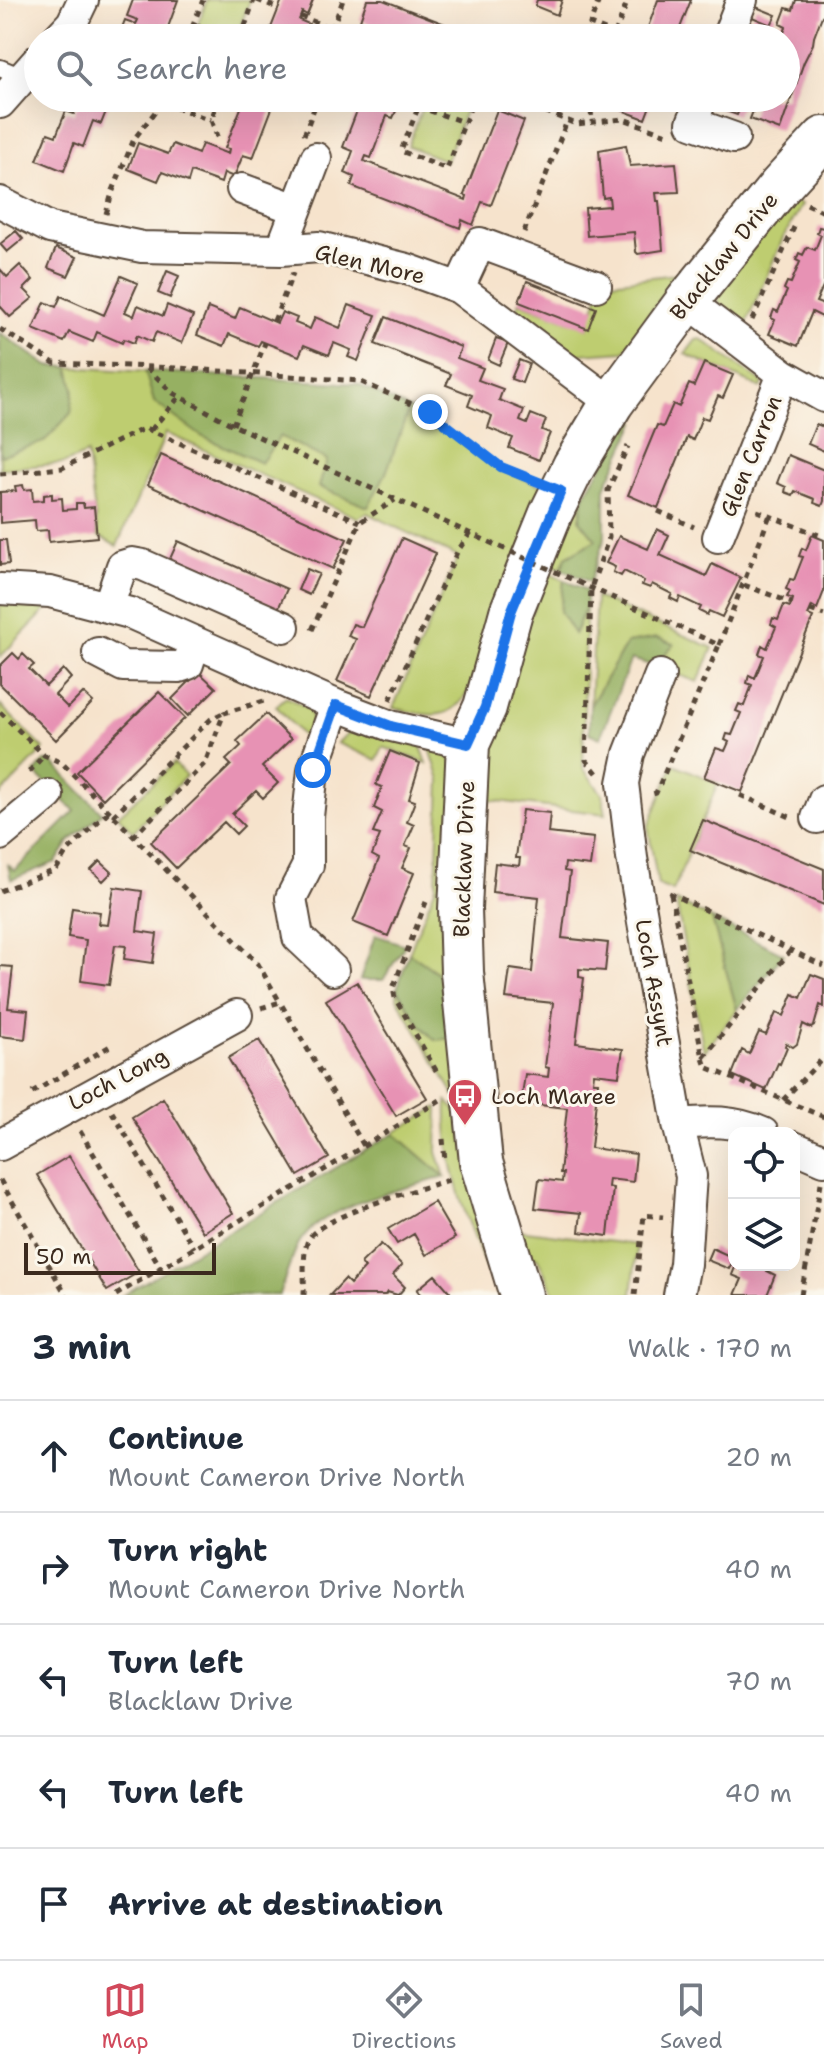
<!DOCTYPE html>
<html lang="en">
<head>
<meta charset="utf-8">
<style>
	body { margin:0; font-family:"Shantell Sans",sans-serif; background:#f6f6f7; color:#1f2937 }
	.controls { position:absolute; right:24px; bottom:24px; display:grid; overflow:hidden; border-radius:16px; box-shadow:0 8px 32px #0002 }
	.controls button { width:72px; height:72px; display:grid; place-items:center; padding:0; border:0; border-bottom:2px solid #e0e1e3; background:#fff; color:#1f2937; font:40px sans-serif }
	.scale { position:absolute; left:24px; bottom:20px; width:192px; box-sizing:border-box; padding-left:8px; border:4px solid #3b2a1e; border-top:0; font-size:22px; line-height:28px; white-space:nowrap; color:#3b2a1e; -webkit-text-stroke:6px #fbf7ec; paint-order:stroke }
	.stop { position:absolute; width:24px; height:24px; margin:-18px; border:6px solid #1a73e8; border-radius:50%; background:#fff }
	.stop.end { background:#1a73e8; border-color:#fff; box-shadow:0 2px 8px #0008 }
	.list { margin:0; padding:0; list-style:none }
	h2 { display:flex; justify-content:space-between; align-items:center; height:104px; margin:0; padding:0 32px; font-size:34px }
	h2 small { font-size:26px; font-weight:400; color:#747a83 }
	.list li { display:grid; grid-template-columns:52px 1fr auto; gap:24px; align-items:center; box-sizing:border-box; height:112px; padding:0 32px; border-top:2px solid #e0e1e3 }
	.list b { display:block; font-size:30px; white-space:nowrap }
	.list p { margin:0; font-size:26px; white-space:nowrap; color:#747a83 }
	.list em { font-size:26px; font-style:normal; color:#747a83 }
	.icon { flex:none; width:44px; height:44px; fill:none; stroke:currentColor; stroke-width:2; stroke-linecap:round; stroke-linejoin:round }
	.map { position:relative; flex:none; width:824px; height:1295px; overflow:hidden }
	.search { position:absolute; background:#fff; box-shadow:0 8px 32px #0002; left:24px; right:24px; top:24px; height:88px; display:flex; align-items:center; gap:20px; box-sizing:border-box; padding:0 28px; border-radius:44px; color:#747a83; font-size:30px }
	.sheet { height:664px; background:#fff }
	nav { display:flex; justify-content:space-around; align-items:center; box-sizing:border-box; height:112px; border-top:2px solid #e0e1e3; background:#fff; font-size:22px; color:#747a83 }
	nav a { display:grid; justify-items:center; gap:4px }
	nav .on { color:#d1495b }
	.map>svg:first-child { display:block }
	.green { fill:#becd6f; stroke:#7c7c46; stroke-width:2 }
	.forest { fill:#96b062; stroke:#686d40; stroke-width:2 }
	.building { fill:#e792b4 }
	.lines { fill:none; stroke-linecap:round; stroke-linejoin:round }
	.lane-casing { stroke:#574638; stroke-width:20 }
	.street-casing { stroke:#574638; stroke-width:34 }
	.secondary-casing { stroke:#574638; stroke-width:46 }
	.path { stroke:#574638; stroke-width:5; stroke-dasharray:6 6; stroke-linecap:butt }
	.lane { stroke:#fff; stroke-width:16 }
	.street { stroke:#fff; stroke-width:30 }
	.secondary { stroke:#fff; stroke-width:42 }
	.path-bridge { stroke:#574638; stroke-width:5; stroke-dasharray:6 6; stroke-linecap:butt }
	.route { stroke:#1a73e8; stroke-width:10 }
	.labels { text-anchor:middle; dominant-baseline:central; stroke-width:6; stroke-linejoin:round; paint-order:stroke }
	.street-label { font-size:22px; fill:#3b2a1e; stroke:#fbf7ec }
	.poi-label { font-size:22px; fill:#3b2a1e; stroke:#fbf7ec; text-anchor:start }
</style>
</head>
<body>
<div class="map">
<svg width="824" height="1295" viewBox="0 0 824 1295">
	<rect width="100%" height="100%" fill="#fbf7ec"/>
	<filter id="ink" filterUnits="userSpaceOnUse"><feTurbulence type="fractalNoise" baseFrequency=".0125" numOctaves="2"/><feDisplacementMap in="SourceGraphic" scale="16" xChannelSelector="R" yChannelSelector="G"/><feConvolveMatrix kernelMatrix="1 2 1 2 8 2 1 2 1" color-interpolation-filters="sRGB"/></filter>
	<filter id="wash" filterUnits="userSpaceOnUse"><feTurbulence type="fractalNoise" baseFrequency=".006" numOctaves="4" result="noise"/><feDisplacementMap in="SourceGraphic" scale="32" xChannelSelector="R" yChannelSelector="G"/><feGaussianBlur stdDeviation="1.8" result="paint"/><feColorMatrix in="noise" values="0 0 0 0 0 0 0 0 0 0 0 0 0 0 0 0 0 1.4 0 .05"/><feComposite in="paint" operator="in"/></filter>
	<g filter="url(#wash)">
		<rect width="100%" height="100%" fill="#f6e3cc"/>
		<path class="green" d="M207,0H250L236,38H193Z
			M426,98H470L446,161L408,146Z
			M786,196L802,205L784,236L743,331C729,318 716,310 717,289Z
			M677,274L624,351L582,354L575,360L517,309L519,302L588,328L604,277L611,282Z
			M0,333L48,366L357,384L429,418L498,468L544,487L468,692C448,725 425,714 393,708L458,557L367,513L358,518L166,433L117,546L98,536L87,454L65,463L0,469Z
			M701,339L763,383L761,388L685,354L696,340Z
			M584,496L580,520L596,540L566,557L561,569L550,564Z
			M549,573L564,580L560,612L575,633L586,607L583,768L602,794L606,814L480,799L500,684Z
			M596,597L713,648L698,682L654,666L673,644L627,643L590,706Z
			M0,604H52L0,657Z
			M286,697L310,709L314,732L309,743L276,706Z
			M0,705L44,749L0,795Z
			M350,732H362L420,744L427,763L383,747L377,760L337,743Z
			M429,745L446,754L458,768L451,982L409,953L436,886L440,781Z
			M174,763L186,776L133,832L118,816Z
			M674,764L718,783L673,891L658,885L648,827Z
			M676,901L712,919L737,1010L704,1052Z
			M397,989L420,1025L456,1038L458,1101L397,998Z
			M447,1101L456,1110L493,1260L488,1273C465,1213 444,1167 447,1101Z
			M438,1107L437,1152L445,1177L394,1133Z
			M518,1230L637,1245L632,1295H555L537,1257L525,1260Z"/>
		<path class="forest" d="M0,333L48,366L69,367L74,389L71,413L44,442L0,456Z
			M145,371L357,384L409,409L386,473L368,507L319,487L327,460L280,436L261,463L201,436L154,402Z
			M631,418L636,422L605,488V537L590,582L561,569L566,557L596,540L580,520L584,496Z
			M564,580L586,590V607L574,634L560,612Z
			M657,638L674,644L654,666L631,659L600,738L589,733L590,706L627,643Z
			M44,761H51L102,813L69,842L56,862L11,880L8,865L15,871L75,811L35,773Z
			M712,919L784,954L737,1010Z
			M375,935L405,945L383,980H360Z
			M409,953L451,982L456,1038L435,1040L420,1025L397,989Z
			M394,1133L445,1177C405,1188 320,1206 299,1243C291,1259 285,1278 279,1295H123Z"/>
		<g id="blocks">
			<path class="building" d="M133,0H178L164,38H118L125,20L136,24L138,20L127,16Z
				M282,0H313L307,15L302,12L299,20L309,24L303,38H267Z
				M367,0H383L481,38H406L360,20Z
				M537,0H562L557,15L535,6Z
				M658,0H691L676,38H644Z
				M796,0H824V17L822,16L814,37L813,44L804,62L780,130L750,119L758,98H786V38H782L786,27L780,24L786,8L793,10Z
				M756,7L776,15L771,25L752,17Z
				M80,98H121L120,102L111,99L101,124L93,121L83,147L74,143L64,171L37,160L48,133L56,136L66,111L74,114Z
				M245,98H276L253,158L243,155L234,177L224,173L221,183L191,172L188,182L162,172L158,181L128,169L138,143L168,154L173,144L198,154L202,144L228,154L229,149L225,148Z
				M362,98H394L393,102L399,104L393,118L387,116L371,158L366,156L364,161L466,200L467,196L464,195L497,110L524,121L491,205L482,202L473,225L462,220L460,228L351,186L354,177L345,173L353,151L343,147Z
				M620,98H653L645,119L616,108Z
				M721,98L741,105L737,115L717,108Z
				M626,145L630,166L676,163L679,192L656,193L657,201H659L663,250L638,254L636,252L634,232L587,236L585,208L610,206L609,197L603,198L599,150Z
				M819,227L824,228V284L816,302L824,305V313L822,317L812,312L798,346L769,334L775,320L771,318L774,310L778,312L787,291L784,289L787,282L791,283L800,262L796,260L799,253L803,255L807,247L815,250L821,235L817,233Z
				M16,231L23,239L7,252L0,244Z
				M56,248L77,257L68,276L48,268Z
				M20,265L33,280L24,289L33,298L10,317L0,306V269L7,277Z
				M167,271L179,276L170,298L158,293Z
				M121,276L138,283L125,312L134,316L138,305L163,316L167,305L193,316L182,343L156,332L152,342L137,335L134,343L124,339L122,343L97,332L93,342L69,332L64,342L33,329L45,302L56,307L61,296L104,315Z
				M527,281L596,308L588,329L519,302Z
				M349,305L376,315L358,361L348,357L351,350L334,343L329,355L304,345L299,356L261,341L258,346L229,334L224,346L197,335L208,308L235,319L240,307L277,323L282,312L297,318L295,323L310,329L315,317L340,328Z
				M386,317L461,347L457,358L483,368L478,380L503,389L499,400L524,410L520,421L527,424L531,414L546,420L542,430L550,433L539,460L509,448L513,438L488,428L492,416L468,406L472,395L446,385L451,374L375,344Z
				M496,339L508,343L499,365L488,360Z
				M519,360L529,364L522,383L511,379Z
				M704,363L733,375L723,398L718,396L708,419L702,417L693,440L687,437L658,508L628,495L657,425L663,427L673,404L679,407L689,384L694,386Z
				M816,424L824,427V451L808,444Z
				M161,455L347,539L333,569L148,485Z
				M788,455L824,470V501L822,506L814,503L815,499L795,491L793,495L785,492L786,487L777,483Z
				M23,485L24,490L32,489L33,501L44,500V495L52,494V499L62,498L63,510L76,509V503H83L84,508L94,507L97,537L49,542L48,530L36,531L35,520L0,523V492L16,491L15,486Z
				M657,529L669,535L660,555L706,576L712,564L741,578L722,617L709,611L707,615L699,611L701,607L680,597L678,602L670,598L672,594L652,584L650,588L642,585L644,581L624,571L621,576L613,572L615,567L606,563L619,536L648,549Z
				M812,535L824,540V591L817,609L812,606L808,615L813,617L742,792L704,777L716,748L725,751L729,742L725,740L727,734L732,735L741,713L736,711L739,704L744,706L752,685L747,683L749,675L755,678L764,656L759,654L762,645L767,648L776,627L771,624L773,618L778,620L784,605L790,607L792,603L793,599L787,597L790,591L786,589L790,579L794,580L803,557L799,556L802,548L806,550Z
				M402,538L436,553L371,696L337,681L356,639L348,636L353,624L362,627Z
				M0,540H6L9,564L0,565Z
				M178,541L287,589L278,609L169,561Z
				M307,569L319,574L309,595L298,590Z
				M13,653L19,659L23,654L34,665L29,669L46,686L63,669L71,678L55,695L68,708L83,693L93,702L56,740L0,684V666Z
				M199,672L216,688L188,716L172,699Z
				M159,692L185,718L103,799L77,772Z
				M266,714L291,739L262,767L278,783L263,798L256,791L232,814L244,826L236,834L224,822L176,868L151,842L231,765L226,760L241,746L237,741Z
				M390,751L420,763L409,799L415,801L407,822L414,825L405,846L411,848L402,868L414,873L388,936L353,922L379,859L372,855L380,835L373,833L382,812L374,808L382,787L376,785Z
				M522,810L550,813L548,833L594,838L590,866L565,863L564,871L570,872L562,938L608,943L605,971L579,969V977L584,978L576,1043L623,1049L619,1076L594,1073L593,1082H598L591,1148L636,1154L633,1182L609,1179L608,1187L613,1188L608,1236L579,1232L581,1213L535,1208L539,1179L562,1182L563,1173H560L567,1108L521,1103L525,1074L548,1077L549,1068L545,1067L553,1003L506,998L510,969L532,972L539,897L492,892L495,863L519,866L520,858H516Z
				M703,820L824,869V905L690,850Z
				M100,861L112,872L103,881L91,870Z
				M114,887L142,891L137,931L157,934L153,963L124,959L126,946L115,945L109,985L81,981L86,940L68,937L72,908L100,912L98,924L108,925Z
				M0,966L13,967L8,1008L28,1010L25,1039L0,1036Z
				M811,974L824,979V1007L820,1005L814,1026L811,1028L803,1024L797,1044L793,1047L786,1043L785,1046L787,1047L780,1064L778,1063L766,1090L732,1075L742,1050L749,1054L759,1032L766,1035L776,1013L784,1016L793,994L801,998Z
				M357,982L427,1098L396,1116L326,1000Z
				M259,1040L329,1158L298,1176L228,1058Z
				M163,1098L233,1213L203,1232L132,1117Z
				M69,1156L139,1272L107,1291L37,1175Z
				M434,1202L455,1238L426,1255L414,1234L397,1244L388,1229Z
				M381,1244L402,1265L393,1275L405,1287L398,1295L387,1292L385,1295H330L345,1279L350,1284L365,1268L361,1263Z
				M712,1248L734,1258L729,1269L707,1260Z
				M736,1265H769L767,1271L775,1275L767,1295H735L742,1279L732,1275Z
				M435,1275L450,1292L446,1295H421L417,1290Z"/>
		</g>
	</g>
	<g filter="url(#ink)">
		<use href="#blocks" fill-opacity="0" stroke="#574638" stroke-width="2"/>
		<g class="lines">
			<g class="lane-casing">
				<path id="lane" d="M0,68L22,77"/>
			</g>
			<g class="street-casing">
				<path id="street" d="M58,38L72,23L83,0
					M727,38L742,0
					M702,98L692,123L734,138
					M0,103L38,60
					M242,189L296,209
					M0,202L50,228L142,247L281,250L319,247L407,269L459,288L612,403
					M281,250L316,158
					M459,288L480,243L596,286
					M687,301L783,374L824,397
					M718,537L783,374
					M0,589L50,592L130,613L336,705L391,726L468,744
					M108,607L122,566L132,563L143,565L284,627
					M98,653L123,666L179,667L188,664L195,642
					M660,675L629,754L623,783L632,858L655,992L678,1124L691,1176L685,1264L679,1295
					M817,818L824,800
					M0,835L48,795
					M333,970L298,937L291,898L308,865V817L313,770L336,705
					M678,1124C709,1121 734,1120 763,1133
					M0,1145L237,1015
					M794,1147L824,1160"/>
			</g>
			<g class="secondary-casing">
				<path id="secondary" d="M521,1295L481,1162L462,972L460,909L468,744L485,707L511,612L551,513L574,466L612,403L687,301L780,186L824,138"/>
			</g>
			<path class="path" d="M257,0L278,8
				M599,0L590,24L615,34L614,38
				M300,16L355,38
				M194,24L229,38
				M332,29L343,0
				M615,34L628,0
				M188,38L203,0
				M241,38L254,0
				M219,98L211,120L219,142
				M422,98L401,151L447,169L474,98
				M512,98L576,124L623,119L667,134
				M590,98L592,122
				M164,103L211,120
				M418,107L464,122
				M304,135L318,98
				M807,204L824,212
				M106,214L112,193L134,139L166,98
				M524,232L567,121
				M752,320L796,223
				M274,321L293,273
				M0,329L54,363L177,368L359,381L430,412L501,467L534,480
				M147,368L173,393L233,425L478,537
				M233,425L265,343
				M151,430L179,397
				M0,474L62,468L145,428L360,522
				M658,511L694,527
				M757,511L824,537
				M578,582L719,645L656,793L649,795
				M744,585L792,603
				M810,610L824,615
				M312,630L360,522L395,500
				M719,645L770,515
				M390,700L457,552L471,532
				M0,712L44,755L62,763L258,964L280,1002
				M29,772L44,755
				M597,773L586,760L591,588L609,537L608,490L628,446
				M740,795L790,817
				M113,816L211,719L223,713
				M133,837L205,763L224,713L264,701
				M0,891L56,870L66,853L109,811
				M669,893L824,966
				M671,894L703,1058L791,950
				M426,902L393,988L395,998L438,1074
				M261,1008L280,1002L364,1146
				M703,1058L706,1067L824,1117
				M32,1093L110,1046
				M783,1100L824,1057
				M112,1112L194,1248
				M80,1131L161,1268
				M443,1139L445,1161
				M0,1180L66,1295
				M116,1295L442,1099
				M304,1295C305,1279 302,1254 308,1240C319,1216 422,1188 449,1180
				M635,1295L644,1215L663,1217
				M801,1295L821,1183"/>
			<use href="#lane" class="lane"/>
			<use href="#street" class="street"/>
			<use href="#secondary" class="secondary"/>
			<path class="path-bridge" d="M478,537L578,582"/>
		</g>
	</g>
	<g class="lines" filter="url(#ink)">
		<path class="route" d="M313,770L336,705L391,726L468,744L485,707L511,612L561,491L501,467L430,412"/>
	</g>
	<defs>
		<g id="bus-pin" transform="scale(1.8)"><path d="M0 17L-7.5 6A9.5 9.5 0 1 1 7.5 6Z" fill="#d1495b" stroke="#fbf7ec"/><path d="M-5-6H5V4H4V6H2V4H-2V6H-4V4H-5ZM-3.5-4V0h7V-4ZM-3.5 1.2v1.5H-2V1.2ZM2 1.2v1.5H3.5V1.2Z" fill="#fff"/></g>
	</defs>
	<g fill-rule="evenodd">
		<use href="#bus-pin" x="465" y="1096"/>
	</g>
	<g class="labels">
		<g class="street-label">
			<text transform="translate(724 256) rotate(-51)">Blacklaw Drive</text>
			<text transform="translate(370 264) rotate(13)">Glen More</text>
			<text transform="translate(751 456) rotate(-68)">Glen Carron</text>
			<text transform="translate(464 859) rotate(-88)">Blacklaw Drive</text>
			<text transform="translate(654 983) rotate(80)">Loch Assynt</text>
			<text transform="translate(118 1079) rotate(-28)">Loch Long</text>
		</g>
		<g class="poi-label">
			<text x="491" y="1096">Loch Maree</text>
		</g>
	</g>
</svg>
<div class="controls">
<button><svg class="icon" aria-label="locate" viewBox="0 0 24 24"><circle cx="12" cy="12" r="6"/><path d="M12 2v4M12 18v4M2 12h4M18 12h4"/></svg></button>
<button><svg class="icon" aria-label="layers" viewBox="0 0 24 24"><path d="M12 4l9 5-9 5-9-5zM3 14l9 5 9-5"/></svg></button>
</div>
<div class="scale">50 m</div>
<div class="stop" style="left:313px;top:770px"></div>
<div class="stop end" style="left:430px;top:412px"></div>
<div class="search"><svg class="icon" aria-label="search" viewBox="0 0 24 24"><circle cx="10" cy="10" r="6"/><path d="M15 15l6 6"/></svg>Search here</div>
</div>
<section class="sheet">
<h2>3 min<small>Walk · 170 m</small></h2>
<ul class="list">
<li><svg class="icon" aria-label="ahead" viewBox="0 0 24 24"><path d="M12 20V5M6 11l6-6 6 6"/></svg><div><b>Continue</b><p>Mount Cameron Drive North</p></div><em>20 m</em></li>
<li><svg class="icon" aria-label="right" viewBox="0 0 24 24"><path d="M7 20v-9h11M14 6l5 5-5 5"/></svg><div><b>Turn right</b><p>Mount Cameron Drive North</p></div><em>40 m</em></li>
<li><svg class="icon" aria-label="left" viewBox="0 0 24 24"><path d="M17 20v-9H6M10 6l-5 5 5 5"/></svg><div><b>Turn left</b><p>Blacklaw Drive</p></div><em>70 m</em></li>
<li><svg class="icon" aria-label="left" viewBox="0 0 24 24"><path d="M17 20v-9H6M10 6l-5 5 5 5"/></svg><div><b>Turn left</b></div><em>40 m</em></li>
<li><svg class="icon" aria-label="arrive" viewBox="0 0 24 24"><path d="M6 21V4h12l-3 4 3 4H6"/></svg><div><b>Arrive at destination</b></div></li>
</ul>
</section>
<nav>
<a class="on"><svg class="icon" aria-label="map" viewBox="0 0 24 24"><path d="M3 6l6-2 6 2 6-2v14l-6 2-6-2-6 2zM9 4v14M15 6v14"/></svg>Map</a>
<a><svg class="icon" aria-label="directions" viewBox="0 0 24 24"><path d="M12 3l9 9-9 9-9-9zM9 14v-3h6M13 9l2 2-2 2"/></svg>Directions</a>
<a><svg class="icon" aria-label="saved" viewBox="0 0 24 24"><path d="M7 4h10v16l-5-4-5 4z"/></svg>Saved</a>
</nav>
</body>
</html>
